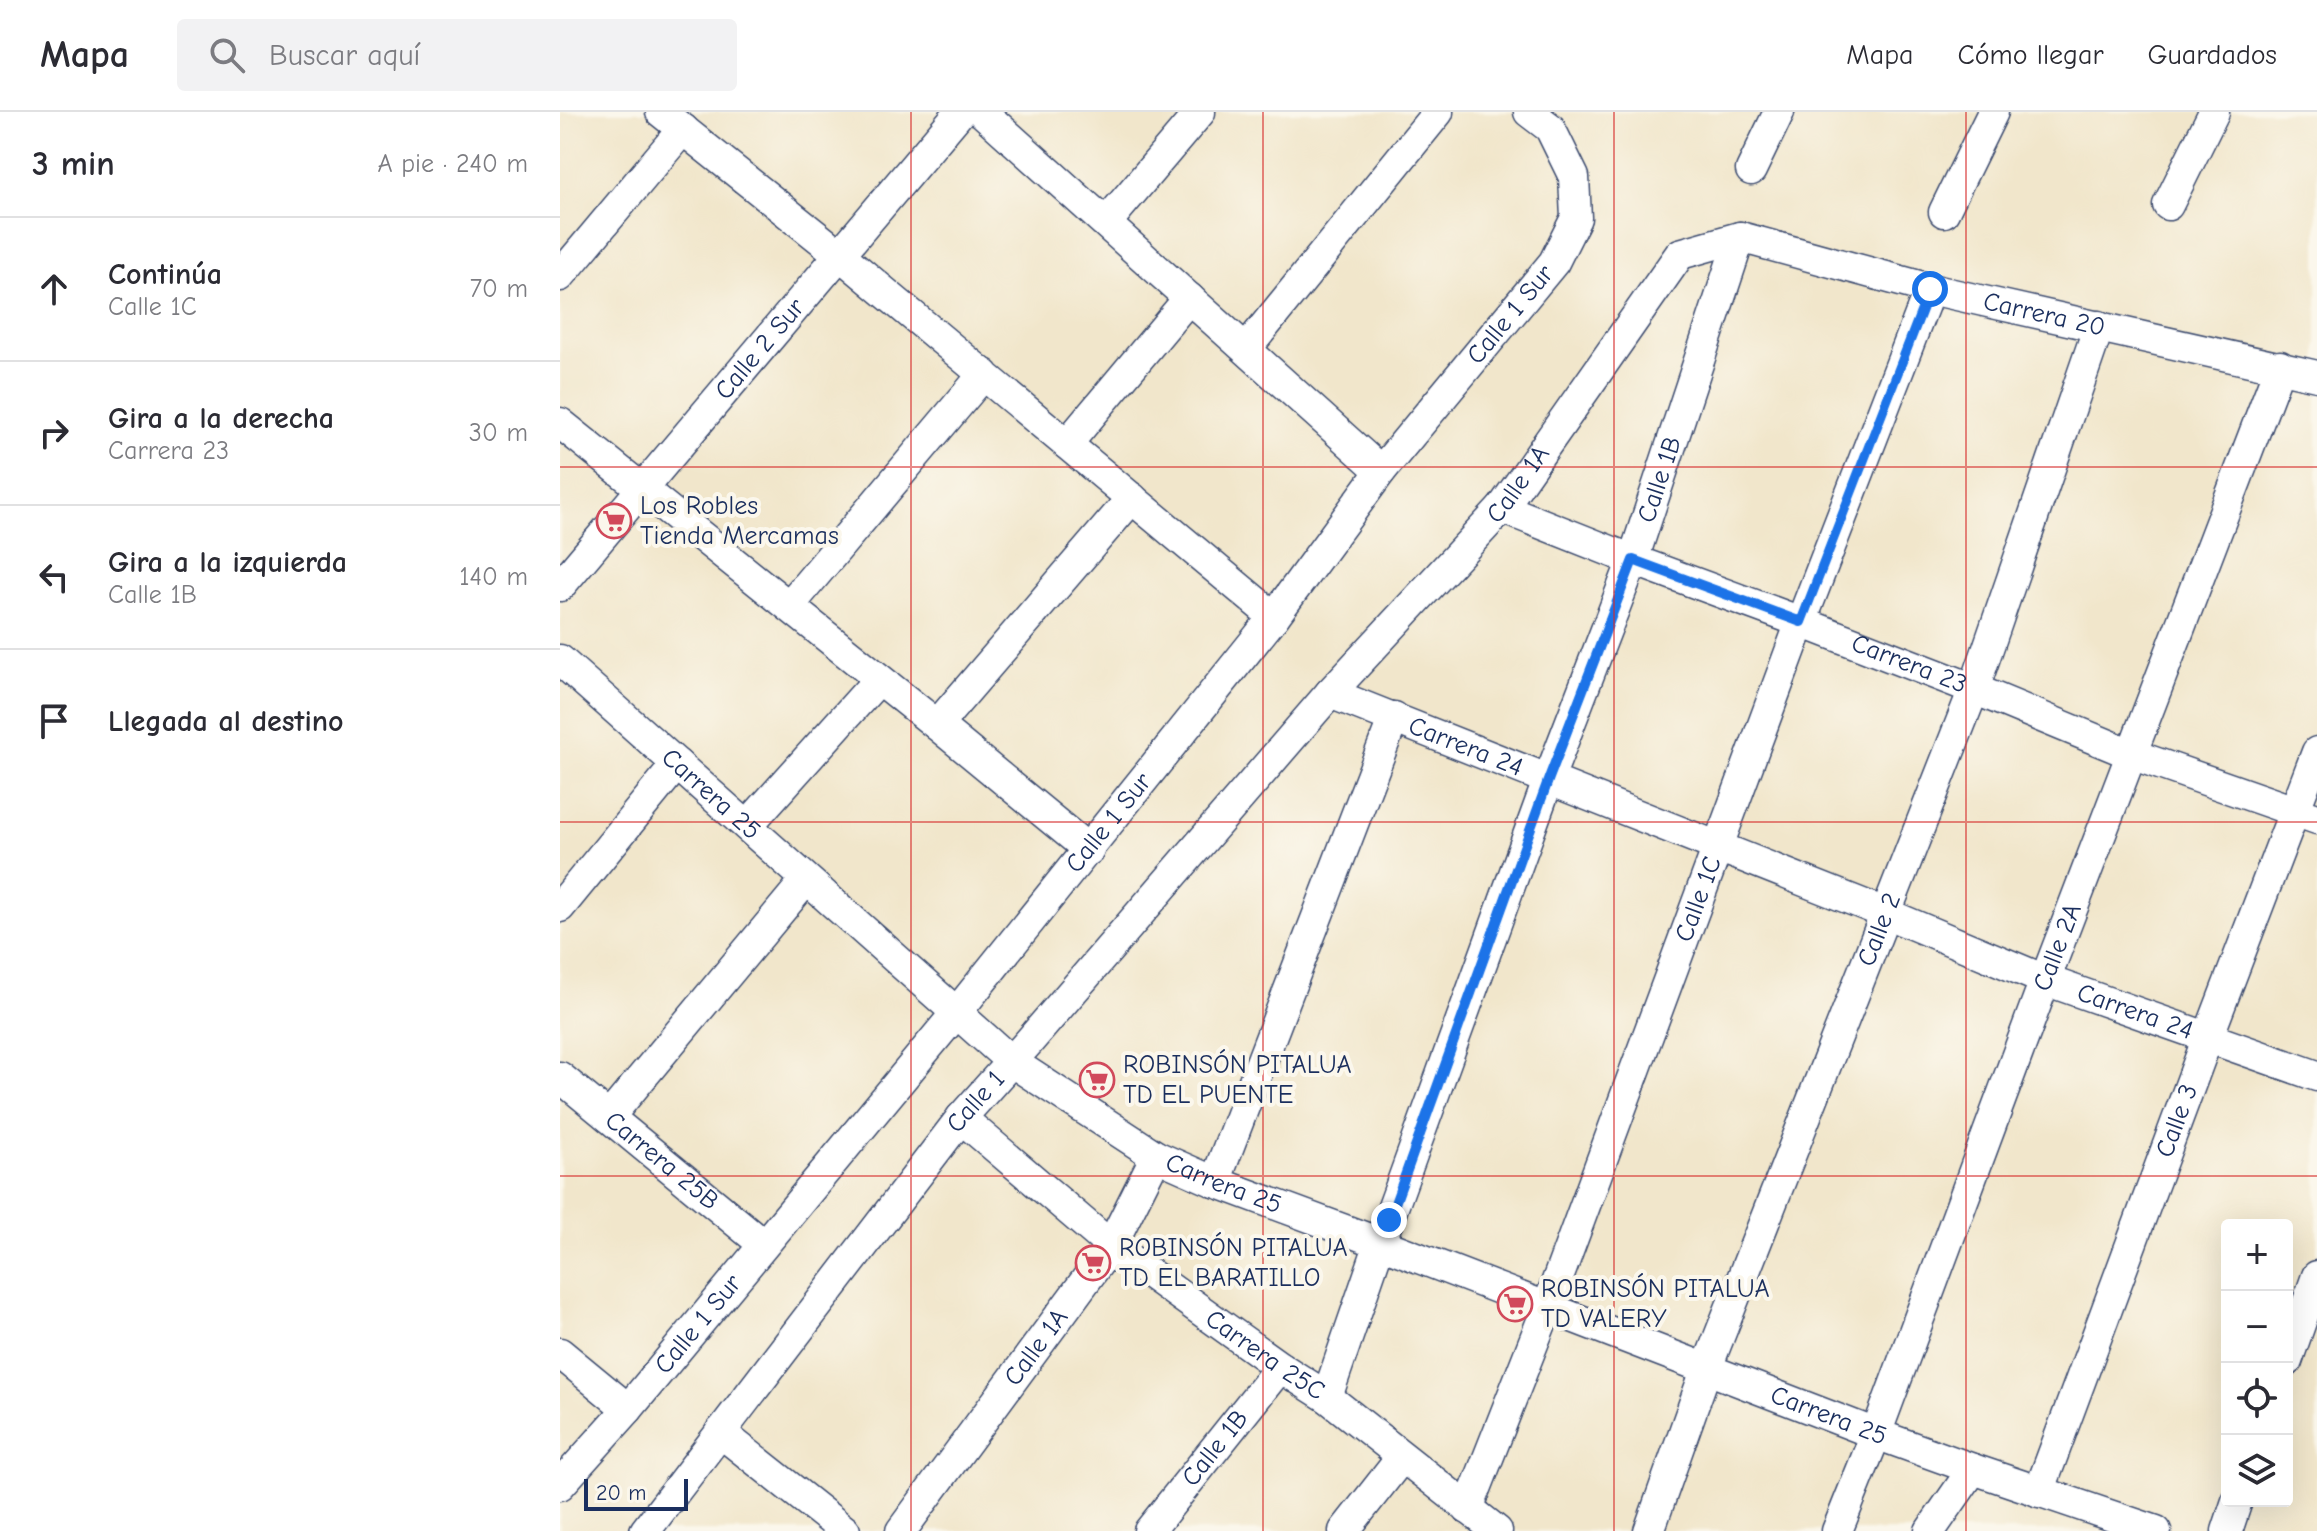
<!DOCTYPE html>
<html lang="es">
<head>
<meta charset="utf-8">
<style>
	body { margin:0; font-family:"Comic Neue",sans-serif; background:#f2f2f3; color:#2b2b33 }
	.controls { position:absolute; right:24px; bottom:24px; display:grid; overflow:hidden; border-radius:8px; box-shadow:0 8px 32px #0002 }
	.controls button { width:72px; height:72px; display:grid; place-items:center; padding:0; border:0; border-bottom:2px solid #e1e1e2; background:#fff; color:#2b2b33; font:40px sans-serif }
	.scale { position:absolute; left:24px; bottom:20px; width:104px; box-sizing:border-box; padding-left:8px; border:4px solid #1b2f5e; border-top:0; font-size:22px; line-height:28px; white-space:nowrap; color:#1b2f5e; -webkit-text-stroke:6px #fbf7ec; paint-order:stroke }
	.stop { position:absolute; width:24px; height:24px; margin:-18px; border:6px solid #1a73e8; border-radius:50%; background:#fff }
	.stop.end { background:#1a73e8; border-color:#fff; box-shadow:0 2px 8px #0008 }
	.list { margin:0; padding:0; list-style:none }
	h2 { display:flex; justify-content:space-between; align-items:center; height:104px; margin:0; padding:0 32px; font-size:34px }
	h2 small { font-size:26px; font-weight:400; color:#7c7c81 }
	.list li { display:grid; grid-template-columns:52px 1fr auto; gap:24px; align-items:center; box-sizing:border-box; height:144px; padding:0 32px; border-top:2px solid #e1e1e2 }
	.list b { display:block; font-size:30px; white-space:nowrap }
	.list p { margin:0; font-size:26px; white-space:nowrap; color:#7c7c81 }
	.list em { font-size:26px; font-style:normal; color:#7c7c81 }
	.icon { flex:none; width:44px; height:44px; fill:none; stroke:currentColor; stroke-width:2; stroke-linecap:round; stroke-linejoin:round }
	.map { position:relative; flex:none; width:1757px; height:1419px; overflow:hidden }
	header { display:flex; align-items:center; gap:48px; box-sizing:border-box; height:112px; padding:0 40px; background:#fff; border-bottom:2px solid #e1e1e2 }
	header strong { font-size:38px }
	nav { display:flex; gap:44px; margin-inline-start:auto; font-size:28px }
	.search { width:560px; height:72px; background:#f2f2f3; display:flex; align-items:center; gap:20px; box-sizing:border-box; padding:0 28px; border-radius:8px; color:#7c7c81; font-size:30px }
	main { display:flex }
	aside { flex:1; background:#fff }
	.map>svg:first-child { display:block }
	.lines { fill:none; stroke-linecap:round; stroke-linejoin:round }
	.street-casing { stroke:#3b4a6e; stroke-width:33 }
	.street { stroke:#fff; stroke-width:30 }
	.route { stroke:#1a73e8; stroke-width:10 }
	.grid { fill:none; stroke:#d62828; stroke-width:2; stroke-opacity:0.55 }
	.labels { text-anchor:middle; dominant-baseline:central; stroke-width:8; stroke-linejoin:round; paint-order:stroke }
	.street-label { font-size:26px; fill:#1b2f5e; stroke:#fbf7ec }
	.poi-label { font-size:26px; fill:#1b2f5e; stroke:#fbf7ec; text-anchor:start }
</style>
</head>
<body>
<header>
<strong>Mapa</strong>
<div class="search"><svg class="icon" aria-label="search" viewBox="0 0 24 24"><circle cx="10" cy="10" r="6"/><path d="M15 15l6 6"/></svg>Buscar aquí</div>
<nav><a>Mapa</a><a>Cómo llegar</a><a>Guardados</a></nav>
</header>
<main>
<aside>
<h2>3 min<small>A pie · 240 m</small></h2>
<ul class="list">
<li><svg class="icon" aria-label="ahead" viewBox="0 0 24 24"><path d="M12 20V5M6 11l6-6 6 6"/></svg><div><b>Continúa</b><p>Calle 1C</p></div><em>70 m</em></li>
<li><svg class="icon" aria-label="right" viewBox="0 0 24 24"><path d="M7 20v-9h11M14 6l5 5-5 5"/></svg><div><b>Gira a la derecha</b><p>Carrera 23</p></div><em>30 m</em></li>
<li><svg class="icon" aria-label="left" viewBox="0 0 24 24"><path d="M17 20v-9H6M10 6l-5 5 5 5"/></svg><div><b>Gira a la izquierda</b><p>Calle 1B</p></div><em>140 m</em></li>
<li><svg class="icon" aria-label="arrive" viewBox="0 0 24 24"><path d="M6 21V4h12l-3 4 3 4H6"/></svg><div><b>Llegada al destino</b></div></li>
</ul>
</aside>
<div class="map">
<svg width="1757" height="1419" viewBox="0 0 1757 1419">
	<rect width="100%" height="100%" fill="#fbf7ec"/>
	<filter id="ink" filterUnits="userSpaceOnUse"><feTurbulence type="fractalNoise" baseFrequency=".0125" numOctaves="2"/><feDisplacementMap in="SourceGraphic" scale="16" xChannelSelector="R" yChannelSelector="G"/><feConvolveMatrix kernelMatrix="1 2 1 2 8 2 1 2 1" color-interpolation-filters="sRGB"/></filter>
	<filter id="wash" filterUnits="userSpaceOnUse"><feTurbulence type="fractalNoise" baseFrequency=".006" numOctaves="4" result="noise"/><feDisplacementMap in="SourceGraphic" scale="32" xChannelSelector="R" yChannelSelector="G"/><feGaussianBlur stdDeviation="1.8" result="paint"/><feColorMatrix in="noise" values="0 0 0 0 0 0 0 0 0 0 0 0 0 0 0 0 0 1.4 0 .05"/><feComposite in="paint" operator="in"/></filter>
	<g filter="url(#wash)">
		<rect width="100%" height="100%" fill="#f1e6cb"/>
	</g>
	<g filter="url(#ink)">
		<g class="lines">
			<g class="street-casing">
				<g id="street">
					<path d="M101,0L279,142L714,505"/>
					<path d="M422,0L821,359"/>
					<path d="M1191,58L1219,0"/>
					<path d="M1608,93L1654,0"/>
					<path d="M1384,100L1433,0"/>
					<path d="M546,111L640,0"/>
					<path d="M0,164L123,17"/>
					<path d="M686,237L878,0"/>
					<path d="M0,311L377,613L529,738"/>
					<path d="M507,332L629,186"/>
					<path id="s1" d="M942,396L1073,448L1241,510L1414,577L1571,642L1757,707"/>
					<path id="s2" d="M0,474L400,0"/>
					<path d="M229,494L424,262"/>
					<path id="s3" d="M0,548L452,950L596,1044L655,1070L820,1131L1316,1322L1413,1357L1596,1419"/>
					<path id="s4" d="M770,581L1325,801L1485,868L1757,964"/>
					<path d="M377,613L572,386"/>
					<path d="M187,714L319,567"/>
					<path d="M0,795L117,652"/>
					<path id="s5" d="M0,965L203,1132"/>
					<path d="M49,1005L246,768"/>
					<path id="s6" d="M401,1006L551,1134L720,1255L767,1285L937,1419"/>
					<path d="M655,1070L834,605"/>
					<path d="M0,1241L68,1297"/>
					<path d="M1727,1249L1757,1164"/>
					<path id="s7" d="M767,1285L820,1131L989,666L1073,448L1180,125"/>
					<path d="M160,1320L285,1419"/>
					<path id="s8" d="M0,1373L68,1297L397,900L714,505L821,359L994,150L1016,106L1014,65L990,16L969,0"/>
					<path id="s9" d="M1479,1380L1648,925L1757,640"/>
					<path id="s10" d="M908,1397L987,1196L1241,510L1370,177"/>
					<path id="s11" d="M85,1419L401,1006L467,932L770,581L942,396L1120,142L1180,125L1370,177L1757,264"/>
					<path id="s12" d="M341,1419L551,1134L596,1044"/>
					<path id="s13" d="M589,1419L720,1255"/>
					<path d="M784,1419L842,1345"/>
					<path id="s14" d="M1089,1419L1146,1258L1414,577L1539,214"/>
					<path id="s15" d="M1277,1419L1316,1322L1485,868L1720,254"/>
					<path d="M1370,1419L1413,1357"/>
					<path d="M1667,1419L1677,1389"/>
				</g>
			</g>
			<use href="#street" class="street"/>
		</g>
	</g>
	<g class="lines" filter="url(#ink)">
		<path class="route" d="M829,1108L989,666L1073,448L1241,510L1370,177"/>
	</g>
	<path class="grid" d="M351,0V1419M703,0V1419M1054,0V1419M1406,0V1419M0,355H1757M0,710H1757M0,1064H1757"/>
	<defs>
		<g id="supermarket-ring" transform="scale(1.8)"><circle r="9.5" fill="#fbf7ec" stroke="#d1495b" stroke-width="1.5"/><path d="M-6-5.5h2.5l.6 2H6L4.5 2H-2.5L-4.4-4H-6ZM-1.5 3.2a1.3 1.3 0 1 0 .1 0ZM3 3.2a1.3 1.3 0 1 0 .1 0Z" fill="#d1495b"/></g>
	</defs>
	<g fill-rule="evenodd">
		<use href="#supermarket-ring" x="54" y="409"/>
		<use href="#supermarket-ring" x="537" y="968"/>
		<use href="#supermarket-ring" x="533" y="1151"/>
		<use href="#supermarket-ring" x="955" y="1192"/>
	</g>
	<g class="labels">
		<g class="street-label">
			<text stroke="none"><textPath href="#s8" startOffset="1508">Calle 1 Sur</textPath></text>
			<text stroke="none"><textPath href="#s11" startOffset="2022">Carrera 20</textPath></text>
			<text stroke="none"><textPath href="#s2" startOffset="310">Calle 2 Sur</textPath></text>
			<text stroke="none"><textPath href="#s7" startOffset="976">Calle 1B</textPath></text>
			<text stroke="none"><textPath href="#s11" startOffset="1364">Calle 1A</textPath></text>
			<text stroke="none"><textPath href="#s1" startOffset="436">Carrera 23</textPath></text>
			<text stroke="none"><textPath href="#s4" startOffset="146">Carrera 24</textPath></text>
			<text stroke="none"><textPath href="#s3" startOffset="202">Carrera 25</textPath></text>
			<text stroke="none"><textPath href="#s8" startOffset="860">Calle 1 Sur</textPath></text>
			<text stroke="none"><textPath href="#s10" startOffset="652">Calle 1C</textPath></text>
			<text stroke="none"><textPath href="#s14" startOffset="644">Calle 2</textPath></text>
			<text stroke="none"><textPath href="#s15" startOffset="624">Calle 2A</textPath></text>
			<text stroke="none"><textPath href="#s4" startOffset="866">Carrera 24</textPath></text>
			<text stroke="none"><textPath href="#s11" startOffset="542">Calle 1</textPath></text>
			<text stroke="none"><textPath href="#s9" startOffset="396">Calle 3</textPath></text>
			<text stroke="none"><textPath href="#s5" startOffset="132">Carrera 25B</textPath></text>
			<text stroke="none"><textPath href="#s3" startOffset="850">Carrera 25</textPath></text>
			<text stroke="none"><textPath href="#s8" startOffset="212">Calle 1 Sur</textPath></text>
			<text stroke="none"><textPath href="#s12" startOffset="228">Calle 1A</textPath></text>
			<text stroke="none"><textPath href="#s6" startOffset="386">Carrera 25C</textPath></text>
			<text stroke="none"><textPath href="#s3" startOffset="1498">Carrera 25</textPath></text>
			<text stroke="none"><textPath href="#s13" startOffset="106">Calle 1B</textPath></text>
		</g>
		<g class="poi-label">
			<text x="80" y="394">Los Robles<tspan x="80" dy="30">Tienda Mercamas</tspan></text>
			<text x="563" y="953">ROBINSÓN PITALUA<tspan x="563" dy="30">TD EL PUENTE</tspan></text>
			<text x="559" y="1136">ROBINSÓN PITALUA<tspan x="559" dy="30">TD EL BARATILLO</tspan></text>
			<text x="981" y="1177">ROBINSÓN PITALUA<tspan x="981" dy="30">TD VALERY</tspan></text>
		</g>
	</g>
</svg>
<div class="controls">
<button>+</button>
<button>−</button>
<button><svg class="icon" aria-label="locate" viewBox="0 0 24 24"><circle cx="12" cy="12" r="6"/><path d="M12 2v4M12 18v4M2 12h4M18 12h4"/></svg></button>
<button><svg class="icon" aria-label="layers" viewBox="0 0 24 24"><path d="M12 4l9 5-9 5-9-5zM3 14l9 5 9-5"/></svg></button>
</div>
<div class="scale">20 m</div>
<div class="stop" style="left:1370px;top:177px"></div>
<div class="stop end" style="left:829px;top:1108px"></div>
</div>
</main>
</body>
</html>
